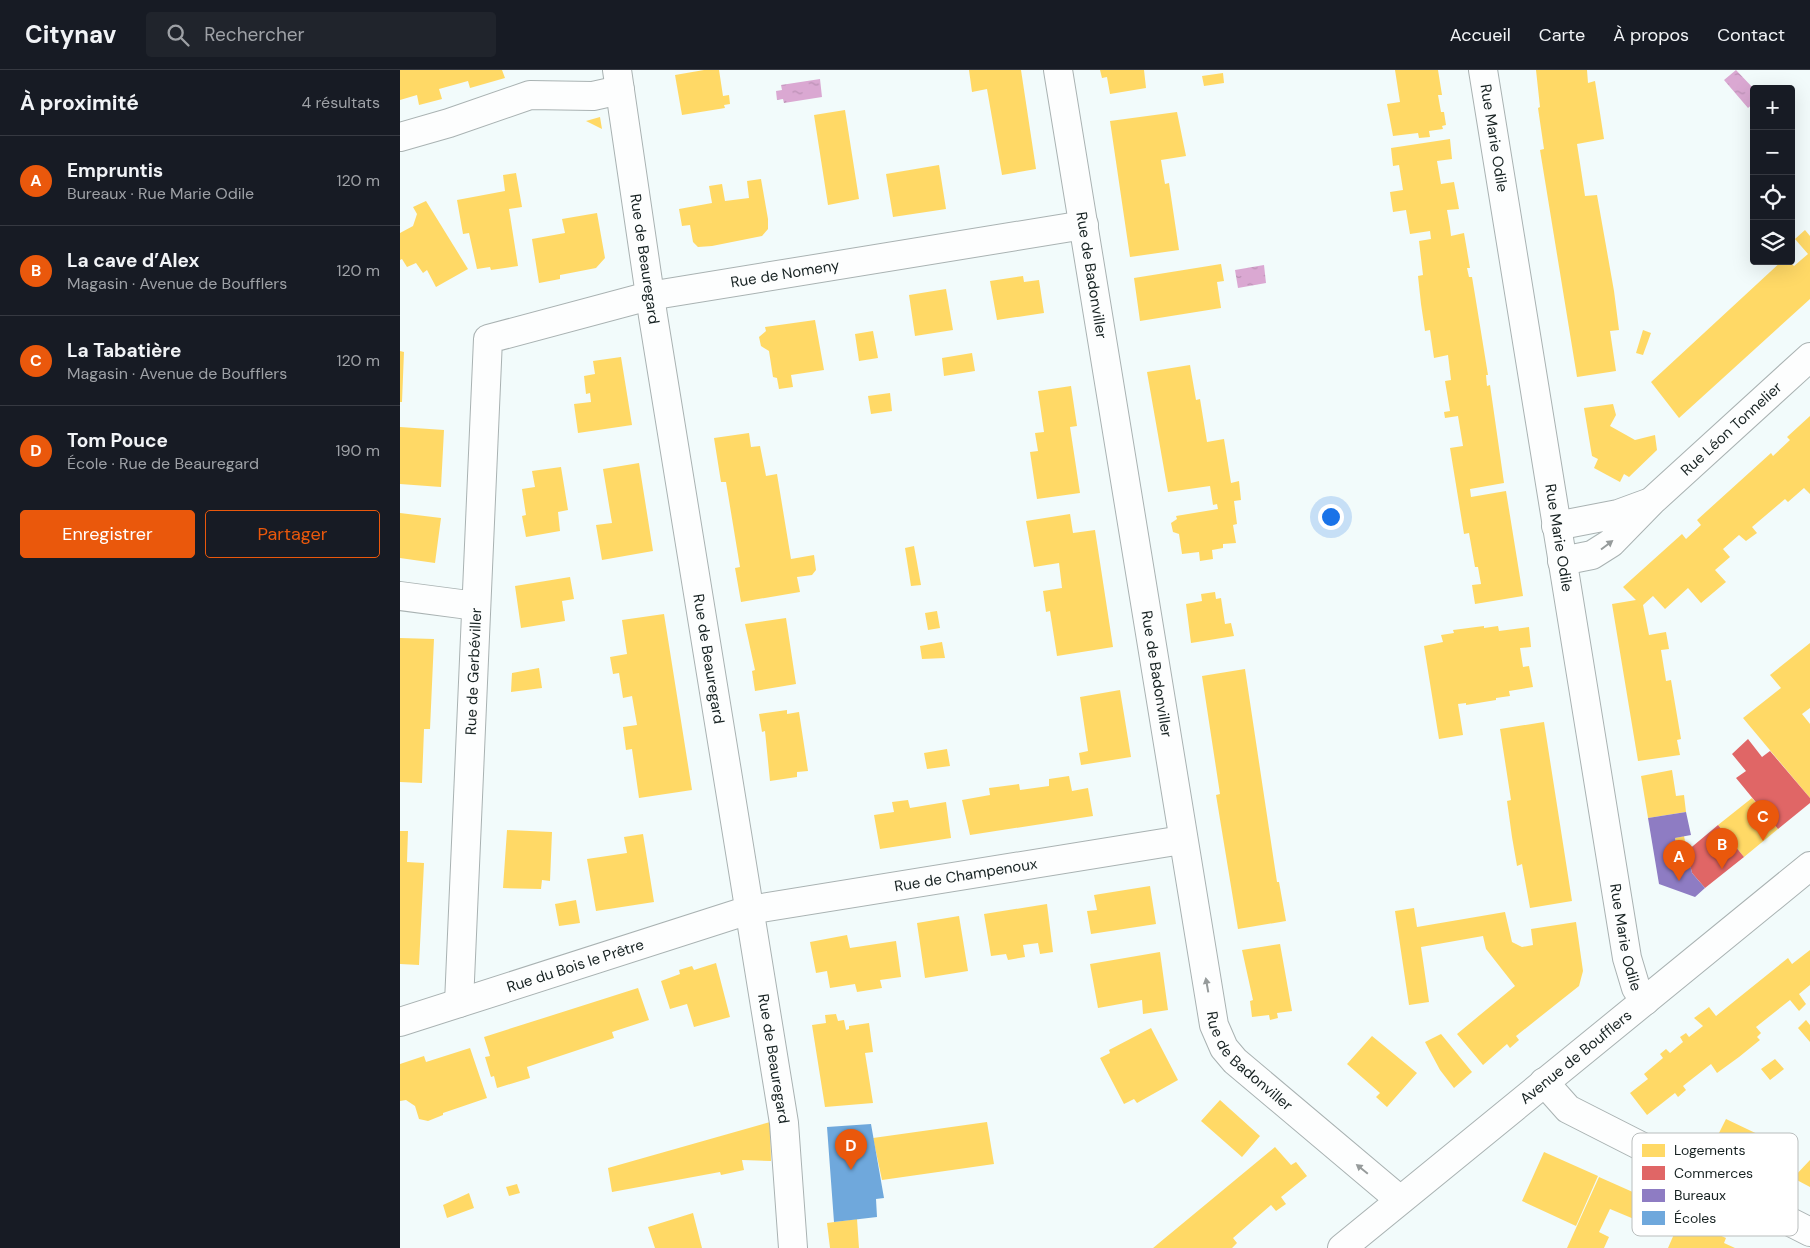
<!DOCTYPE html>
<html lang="fr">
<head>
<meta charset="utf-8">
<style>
	body { margin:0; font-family:"DM Sans",sans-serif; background:#20242c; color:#f1f3f6 }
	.controls { position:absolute; right:15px; top:15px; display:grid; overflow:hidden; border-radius:5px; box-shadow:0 5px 20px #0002 }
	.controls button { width:45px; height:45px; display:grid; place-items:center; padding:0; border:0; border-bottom:1px solid #363941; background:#171b24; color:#f1f3f6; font:25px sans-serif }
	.you { position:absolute; left:930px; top:446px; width:18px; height:18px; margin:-12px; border:4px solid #fff; border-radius:50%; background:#1a73e8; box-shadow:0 0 0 8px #1a73e833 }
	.badge { display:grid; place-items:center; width:32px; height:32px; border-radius:50%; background:#ea580c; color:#fff; font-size:16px; font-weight:700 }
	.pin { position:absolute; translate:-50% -41px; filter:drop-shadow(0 1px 2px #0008) }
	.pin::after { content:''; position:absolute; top:26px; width:18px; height:15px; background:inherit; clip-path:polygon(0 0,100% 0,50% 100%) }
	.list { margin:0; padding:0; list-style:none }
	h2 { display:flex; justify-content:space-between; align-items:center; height:65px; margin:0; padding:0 20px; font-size:21px }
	h2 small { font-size:16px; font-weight:400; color:#9ea1a6 }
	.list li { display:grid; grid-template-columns:32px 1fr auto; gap:15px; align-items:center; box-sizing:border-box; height:90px; padding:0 20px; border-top:1px solid #363941 }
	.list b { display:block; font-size:19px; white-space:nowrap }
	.list p { margin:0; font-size:16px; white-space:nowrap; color:#9ea1a6 }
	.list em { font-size:16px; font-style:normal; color:#9ea1a6 }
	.actions { display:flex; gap:10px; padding:15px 20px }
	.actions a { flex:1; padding:11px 0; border:1px solid #ea580c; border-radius:5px; text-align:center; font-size:18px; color:#ea580c }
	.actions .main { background:#ea580c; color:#fff }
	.icon { flex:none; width:28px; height:28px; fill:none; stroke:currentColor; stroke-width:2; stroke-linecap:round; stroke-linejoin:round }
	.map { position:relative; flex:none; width:1410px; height:1178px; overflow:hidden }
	header { display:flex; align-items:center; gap:30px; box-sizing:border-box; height:70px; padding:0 25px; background:#171b24; border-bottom:1px solid #363941 }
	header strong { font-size:24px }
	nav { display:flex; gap:28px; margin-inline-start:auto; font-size:18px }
	.search { width:350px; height:45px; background:#20242c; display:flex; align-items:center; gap:12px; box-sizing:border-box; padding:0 18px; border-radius:5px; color:#9ea1a6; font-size:19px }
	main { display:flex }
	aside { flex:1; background:#171b24 }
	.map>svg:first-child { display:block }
	.water { fill:url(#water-ripples) }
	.homes { fill:#ffd966 }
	.shops { fill:#e06666 }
	.offices { fill:#8e7cc3 }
	.schools { fill:#6fa8dc }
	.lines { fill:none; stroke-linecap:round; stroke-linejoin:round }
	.minor-casing { stroke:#a9b2b2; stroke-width:30 }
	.minor { stroke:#fdfefe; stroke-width:28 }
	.oneway { fill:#969b9b }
	.labels { text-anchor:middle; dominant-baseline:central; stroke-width:5; stroke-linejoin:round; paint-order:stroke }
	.street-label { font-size:15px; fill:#172222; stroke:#fff }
	.key { fill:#fff; stroke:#b9bdbd; stroke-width:1 }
	.key-label { font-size:14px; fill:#172222 }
</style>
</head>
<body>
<header>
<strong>Citynav</strong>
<div class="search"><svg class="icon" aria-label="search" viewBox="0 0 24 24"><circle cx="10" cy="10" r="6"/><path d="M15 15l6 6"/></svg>Rechercher</div>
<nav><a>Accueil</a><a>Carte</a><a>À propos</a><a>Contact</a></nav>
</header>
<main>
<aside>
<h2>À proximité<small>4 résultats</small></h2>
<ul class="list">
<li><span class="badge">A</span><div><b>Empruntis</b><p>Bureaux · Rue Marie Odile</p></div><em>120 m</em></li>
<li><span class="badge">B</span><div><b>La cave d’Alex</b><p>Magasin · Avenue de Boufflers</p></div><em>120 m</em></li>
<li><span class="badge">C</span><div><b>La Tabatière</b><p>Magasin · Avenue de Boufflers</p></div><em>120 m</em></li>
<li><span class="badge">D</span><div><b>Tom Pouce</b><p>École · Rue de Beauregard</p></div><em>190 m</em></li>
</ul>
<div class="actions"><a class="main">Enregistrer</a><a>Partager</a></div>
</aside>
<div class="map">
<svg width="1410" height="1178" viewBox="0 0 1410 1178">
	<defs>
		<pattern id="water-ripples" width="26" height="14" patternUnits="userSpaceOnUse" patternTransform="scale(1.25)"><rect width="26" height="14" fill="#daa8d2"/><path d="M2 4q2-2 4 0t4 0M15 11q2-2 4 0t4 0" fill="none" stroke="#ba90b4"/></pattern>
	</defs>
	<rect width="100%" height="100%" fill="#f2fbfb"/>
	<path class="water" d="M1336,0L1354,19V33L1348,38L1324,10Z
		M420,9L422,27L384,33L383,29L377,30L376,21L382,20L381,15Z
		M864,195L866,213L838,218L835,200Z"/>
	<path class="homes" d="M0,0H102L105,8L70,18L68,11L39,19L42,29L19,35L17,25L0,30Z
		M304,0H319L323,26L329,25L330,34L324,35L325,38L282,45L275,5Z
		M569,0H621L636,99L602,105L587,19L572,22Z
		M700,0H744L746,18L710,24L707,7L702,8Z
		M995,0H1038L1042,25H1038L1041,42H1044L1046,55L1042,56L1043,59L1029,61L1030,67L1019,68L1018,63L993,66L987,34L1000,32Z
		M1136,0H1187L1188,13L1195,11L1204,69L1177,74L1185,126L1197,125L1214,221L1219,260L1210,261L1216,301L1177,307L1140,80L1144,79L1138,38L1140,37Z
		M823,3L824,13L804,16L802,6Z
		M445,40L459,129L428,135L414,45Z
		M777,42L786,86L761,90L765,114L769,113L779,180L730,187L710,51Z
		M200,47L202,59L186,51Z
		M1050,69L1052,89L1037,91L1041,114L1054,112L1059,139L1047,140L1050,157L1051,166L1064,163L1070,198H1067L1069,207H1072L1075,225L1088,305H1086L1087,316L1090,315L1104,413L1070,419L1071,427L1106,421L1123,526L1075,534L1072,515L1081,514L1078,497H1075L1069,463L1064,464L1050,378L1063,376L1058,346L1045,348L1044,342L1050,341L1045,311L1051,310L1048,285L1034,288L1030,260L1025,261L1021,234L1018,206L1023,205L1019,171L1031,169L1030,161L1010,164L1006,140L993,142L990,122L1003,120L999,95L993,96L991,78Z
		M539,95L546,139L493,147L486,104Z
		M116,103L122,137L109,139L118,196L91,200L90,197L77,199L69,163L63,164L57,130L105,121L103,105Z
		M361,109L368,149V159L362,166L312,176L298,177L293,172L290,155L282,156L279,139L312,133L309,116L322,114L325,131L349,128L347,111Z
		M26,131L68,199L36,217L27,200L23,203L16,193L7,197L2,189L0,190V163L13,156L17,144L13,137Z
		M197,143L205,188L196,198L160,205V209L139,213L132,169L165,163L162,149Z
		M1405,160L1410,166V229L1279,348L1251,312L1382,191H1389L1394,196L1408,184L1395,169Z
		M821,194L824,211L817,212L821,238L740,251L734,208Z
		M623,206L624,212L639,210L644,243L597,250L590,211Z
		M546,219L553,260L515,266L509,225Z
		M415,250L424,300L391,305L393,317L379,319L377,308L373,307L369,281L361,276L359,267L366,261L365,257Z
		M1243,260L1251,263L1243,285L1236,283Z
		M473,261L478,288L459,291L455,264Z
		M0,281L4,282L2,332H0Z
		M572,283L575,301L544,306L542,288Z
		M221,287L232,355L178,363L174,334L191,332L190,323L186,324L184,306L195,304L193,291Z
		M790,295L796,330L800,329L807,372L824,369L831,413L839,411L841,430L834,431L837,454L833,455L836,473L823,474V478L812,480L813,489L800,491L799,482L782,484L779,464L773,462L771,453L777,449L776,446L818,439L817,434L813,435L810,416L768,422L747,302Z
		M671,316L677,356L670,357L680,423L637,429L630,382L638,381L635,363L644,362L638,321Z
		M490,323L492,341L471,344L468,326Z
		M1213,334L1216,345L1210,356L1235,370L1255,365L1257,380L1229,407L1224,404L1220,412L1194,398L1198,389L1192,386L1184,338Z
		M1410,346V424L1404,418L1388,432L1385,429L1352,457L1357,463L1346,471L1339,465L1323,479L1330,487L1315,500L1326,512L1301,533L1288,518L1265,539L1253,526L1243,535L1249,565L1266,562L1269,579L1261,580L1266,611L1271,610L1281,669L1277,670L1280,685L1238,691L1212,534L1236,530L1223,517L1282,464L1286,469L1301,455L1297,450L1371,383L1373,386L1390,370L1387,367Z
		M0,357L44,360L41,417L0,414Z
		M349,363L351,377L360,376L366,406L377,404L391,489L414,485L416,500L412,505L397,507L400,522L341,532L335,498L340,497L326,412H321L314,368Z
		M239,393L253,481L202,490L196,455L212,453L203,399Z
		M161,397L168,440L158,442L160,461L126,467L122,446L126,445L122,419L135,417L132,401Z
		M0,443L41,448L35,493L0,488Z
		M670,444L673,463L695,460L713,577L657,586L650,541L646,542L643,521L662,518L659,493L634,497L626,451Z
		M514,476L521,515L511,516L505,478Z
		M170,507L174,529L162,531L165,551L121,558L115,516Z
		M815,522L816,529L821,528L825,554L831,553L834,566L791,573L786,534L802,531L801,524Z
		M537,541L540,558L528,560L525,543Z
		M264,544L292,720L239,728L232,679L226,680L223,657L237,655L232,626L223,628L219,603L213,604L210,587L227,584L222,550Z
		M386,548L396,614L355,621L352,601L355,600L345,554Z
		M1084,556V558L1098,556L1099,561L1129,557L1131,577L1120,578L1123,597L1129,596L1133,617L1109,621L1110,626L1096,628V630L1066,635V633L1058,634L1063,665L1039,669L1024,576L1043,572L1041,565L1054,563L1053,560Z
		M0,568L34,569L30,659H24L22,713L0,712Z
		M542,572L545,588L522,589L520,576Z
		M1410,573V638L1402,644L1410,654V728L1343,648L1381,618L1370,605Z
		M139,598L142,618L111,622L112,603Z
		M845,599L877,812H879L886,851L838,859L816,725L820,724L802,606Z
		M720,620L731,687L681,695L679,683L688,681L680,627Z
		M387,640V644L399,642L408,701L397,702V707L370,711L365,661L362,662L359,644Z
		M1144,652L1172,831L1130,838L1122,794L1117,796L1112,767L1107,731L1111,730L1100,659Z
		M547,679L550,696L527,699L524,683Z
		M1272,700L1276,726L1284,725L1286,742L1248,748L1241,706Z
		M669,706L672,721L688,718L693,746L570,765L562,730L590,725L589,718L619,714L620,720L649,716V709Z
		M1352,728L1378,759L1344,787L1318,755Z
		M508,730L510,738L546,732L551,768L480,779L474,745L494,742L492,732Z
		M107,760L152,762L150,811L142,810L141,819L103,818Z
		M0,761H8L7,792L24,793L19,895L0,894Z
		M243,764L254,832L196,841L187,789L227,783L224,767Z
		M1284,766L1287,781L1279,788L1275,768Z
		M750,816L756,854L691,864L687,841L697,840L694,825Z
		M176,830L180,853L159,856L155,834Z
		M647,834L653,882L640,884L638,873L623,875L625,887L608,890L606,884L591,886L584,844Z
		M1014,838L1017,857L1105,842L1112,872L1122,877L1133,875L1131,859L1176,852L1183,901L1179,916L1116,966L1119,970L1110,978L1107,974L1083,995L1057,964L1115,916L1086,879L1083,866L1021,877L1029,932L1009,935L995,841Z
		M559,846L568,901L525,908L517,853Z
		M447,865L450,878L496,871L501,907L480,910L482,918L457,922L455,914L430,918L427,901L416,903L410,872Z
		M880,874L892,941L877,943L878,948L870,950L869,945L852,947L850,931L853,930L842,880Z
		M1410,880V915L1399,924L1406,934L1399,941L1390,930L1356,957L1361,963L1357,967L1360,970L1339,987L1317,1003L1311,994L1283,1016L1286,1020L1278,1027L1275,1023L1247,1045L1230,1023L1248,1009L1244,1004L1263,988L1260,984L1266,979L1270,983L1283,972L1280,967L1286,963L1289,967L1303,956L1294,948L1309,937L1316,946L1388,888L1392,894Z
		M760,882L768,940L743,944L742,930L698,938L690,894Z
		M316,893L330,947L294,957L287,934L270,939L261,911L280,904L279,900L292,896L294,900Z
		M238,918L249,950L212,962L214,968L127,997L130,1008L97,1018L94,1006L91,1007L85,987L90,986L84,967Z
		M436,944L438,951L444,950L446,960L449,959V956L469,953L473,982L465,983L473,1033L425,1037L412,955L426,953L425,945Z
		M1406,950L1410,955V972L1398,958Z
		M751,958L778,1010L737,1033L734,1029L724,1034L700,988L710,983L709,980Z
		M1041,964L1072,1002L1054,1018L1040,1000L1025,972Z
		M972,966L1017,1003L987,1037L976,1027L980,1023L947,994Z
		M70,978L87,1028L43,1043V1045L28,1051L19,1049L15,1036L6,1030L0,1031V994L24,986L26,992Z
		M1375,989L1384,999L1370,1010L1361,999Z
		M820,1030L860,1066L842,1087L801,1051Z
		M1326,1049L1397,1083L1381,1114L1311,1079Z
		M370,1052L371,1091L342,1090L344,1100L321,1105L320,1102L212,1122L208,1098Z
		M587,1052L594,1094L482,1110L473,1068Z
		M875,1077L891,1095L896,1092L907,1106L881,1127L886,1134L876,1141L871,1135L833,1168L837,1173L832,1178H753Z
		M1144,1082L1198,1106L1176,1156L1122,1131Z
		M1410,1090V1117L1393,1108Z
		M1199,1107L1244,1127L1234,1149L1210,1139L1199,1162L1209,1167L1204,1178H1167Z
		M117,1114L120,1123L109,1126L106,1117Z
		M69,1123L74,1138L47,1148L43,1135Z
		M293,1143L302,1178H255L248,1157Z
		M1281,1148L1326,1168L1324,1173L1335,1178H1268Z
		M457,1149L459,1178H430L427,1153Z"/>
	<path class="shops" d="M1348,669L1362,687L1370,681L1410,728V733L1378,759L1336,708L1346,701L1332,684Z
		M1318,755L1344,787L1305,818L1292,803L1287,781Z"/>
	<path class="offices" d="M1286,742L1291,765L1275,768L1279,788L1287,781L1292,803L1305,818L1295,827L1259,814L1248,748Z"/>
	<path class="schools" d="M471,1054L484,1128L476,1129L477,1147L434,1152L427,1057Z"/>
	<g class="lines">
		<g class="minor-casing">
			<g id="minor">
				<path id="s1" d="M217,0L253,246L384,1053L393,1178"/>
				<path id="s2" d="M658,0L814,955L824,978L835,991L1000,1130"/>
				<path id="s3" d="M1083,0L1227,888L1236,918L1245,931"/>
				<path d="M0,67L49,53L130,25L193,26L220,20"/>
				<path d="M1156,456L1218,444L1248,433"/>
				<path id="s4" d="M1162,491L1192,485L1211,473L1252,431L1410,287"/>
				<path d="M0,526L76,536"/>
				<path id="s5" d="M59,933L88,269L249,226L684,155"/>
				<path id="s6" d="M0,952L349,840L782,770"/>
				<path d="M1144,1012L1168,1039L1410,1162"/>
				<path id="s7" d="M942,1178L1410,796"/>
			</g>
		</g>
		<use href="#minor" class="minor"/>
	</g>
	<defs><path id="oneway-solid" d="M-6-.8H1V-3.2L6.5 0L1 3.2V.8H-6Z" transform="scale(1.25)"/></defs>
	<g class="oneway">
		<use href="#oneway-solid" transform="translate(1207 475) rotate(-37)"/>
		<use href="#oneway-solid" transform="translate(807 915) rotate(-100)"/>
		<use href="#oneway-solid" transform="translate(962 1099) rotate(-141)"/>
	</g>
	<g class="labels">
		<g class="street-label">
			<text stroke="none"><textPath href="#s3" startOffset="69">Rue Marie Odile</textPath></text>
			<text stroke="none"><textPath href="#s1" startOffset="191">Rue de Beauregard</textPath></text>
			<text stroke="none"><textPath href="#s5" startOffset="969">Rue de Nomeny</textPath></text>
			<text stroke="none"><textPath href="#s2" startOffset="208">Rue de Badonviller</textPath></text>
			<text stroke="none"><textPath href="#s4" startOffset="219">Rue Léon Tonnelier</textPath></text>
			<text stroke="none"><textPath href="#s3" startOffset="474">Rue Marie Odile</textPath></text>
			<text stroke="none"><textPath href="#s1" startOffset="596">Rue de Beauregard</textPath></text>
			<text stroke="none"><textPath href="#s5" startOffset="332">Rue de Gerbéviller</textPath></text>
			<text stroke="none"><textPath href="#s2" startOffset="612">Rue de Badonviller</textPath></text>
			<text stroke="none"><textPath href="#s6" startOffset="586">Rue de Champenoux</textPath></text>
			<text stroke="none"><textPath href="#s3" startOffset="879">Rue Marie Odile</textPath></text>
			<text stroke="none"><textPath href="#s6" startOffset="184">Rue du Bois le Prêtre</textPath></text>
			<text stroke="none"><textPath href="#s7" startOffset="302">Avenue de Boufflers</textPath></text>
			<text stroke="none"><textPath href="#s1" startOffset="1001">Rue de Beauregard</textPath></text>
			<text stroke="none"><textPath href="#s2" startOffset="1018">Rue de Badonviller</textPath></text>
		</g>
	</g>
	<rect x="1232" y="1063" width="166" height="103" rx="8" class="key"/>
	<rect x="1242" y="1074" width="23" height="13" fill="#ffd966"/>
	<rect x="1242" y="1096" width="23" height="14" fill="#e06666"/>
	<rect x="1242" y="1119" width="23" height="13" fill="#8e7cc3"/>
	<rect x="1242" y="1141" width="23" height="14" fill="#6fa8dc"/>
	<g class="key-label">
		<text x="1274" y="1085">Logements</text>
		<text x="1274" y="1108">Commerces</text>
		<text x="1274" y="1130">Bureaux</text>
		<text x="1274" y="1153">Écoles</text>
	</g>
</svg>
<div class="controls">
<button>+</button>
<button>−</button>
<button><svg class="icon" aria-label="locate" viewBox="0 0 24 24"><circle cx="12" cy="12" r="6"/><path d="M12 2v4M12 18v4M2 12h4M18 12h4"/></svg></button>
<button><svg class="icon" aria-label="layers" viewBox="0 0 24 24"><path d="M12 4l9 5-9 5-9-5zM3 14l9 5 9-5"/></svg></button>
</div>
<div class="you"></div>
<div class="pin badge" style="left:1279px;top:811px">A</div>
<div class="pin badge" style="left:1322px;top:799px">B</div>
<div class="pin badge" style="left:1363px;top:771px">C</div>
<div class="pin badge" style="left:451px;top:1100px">D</div>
</div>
</main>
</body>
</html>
